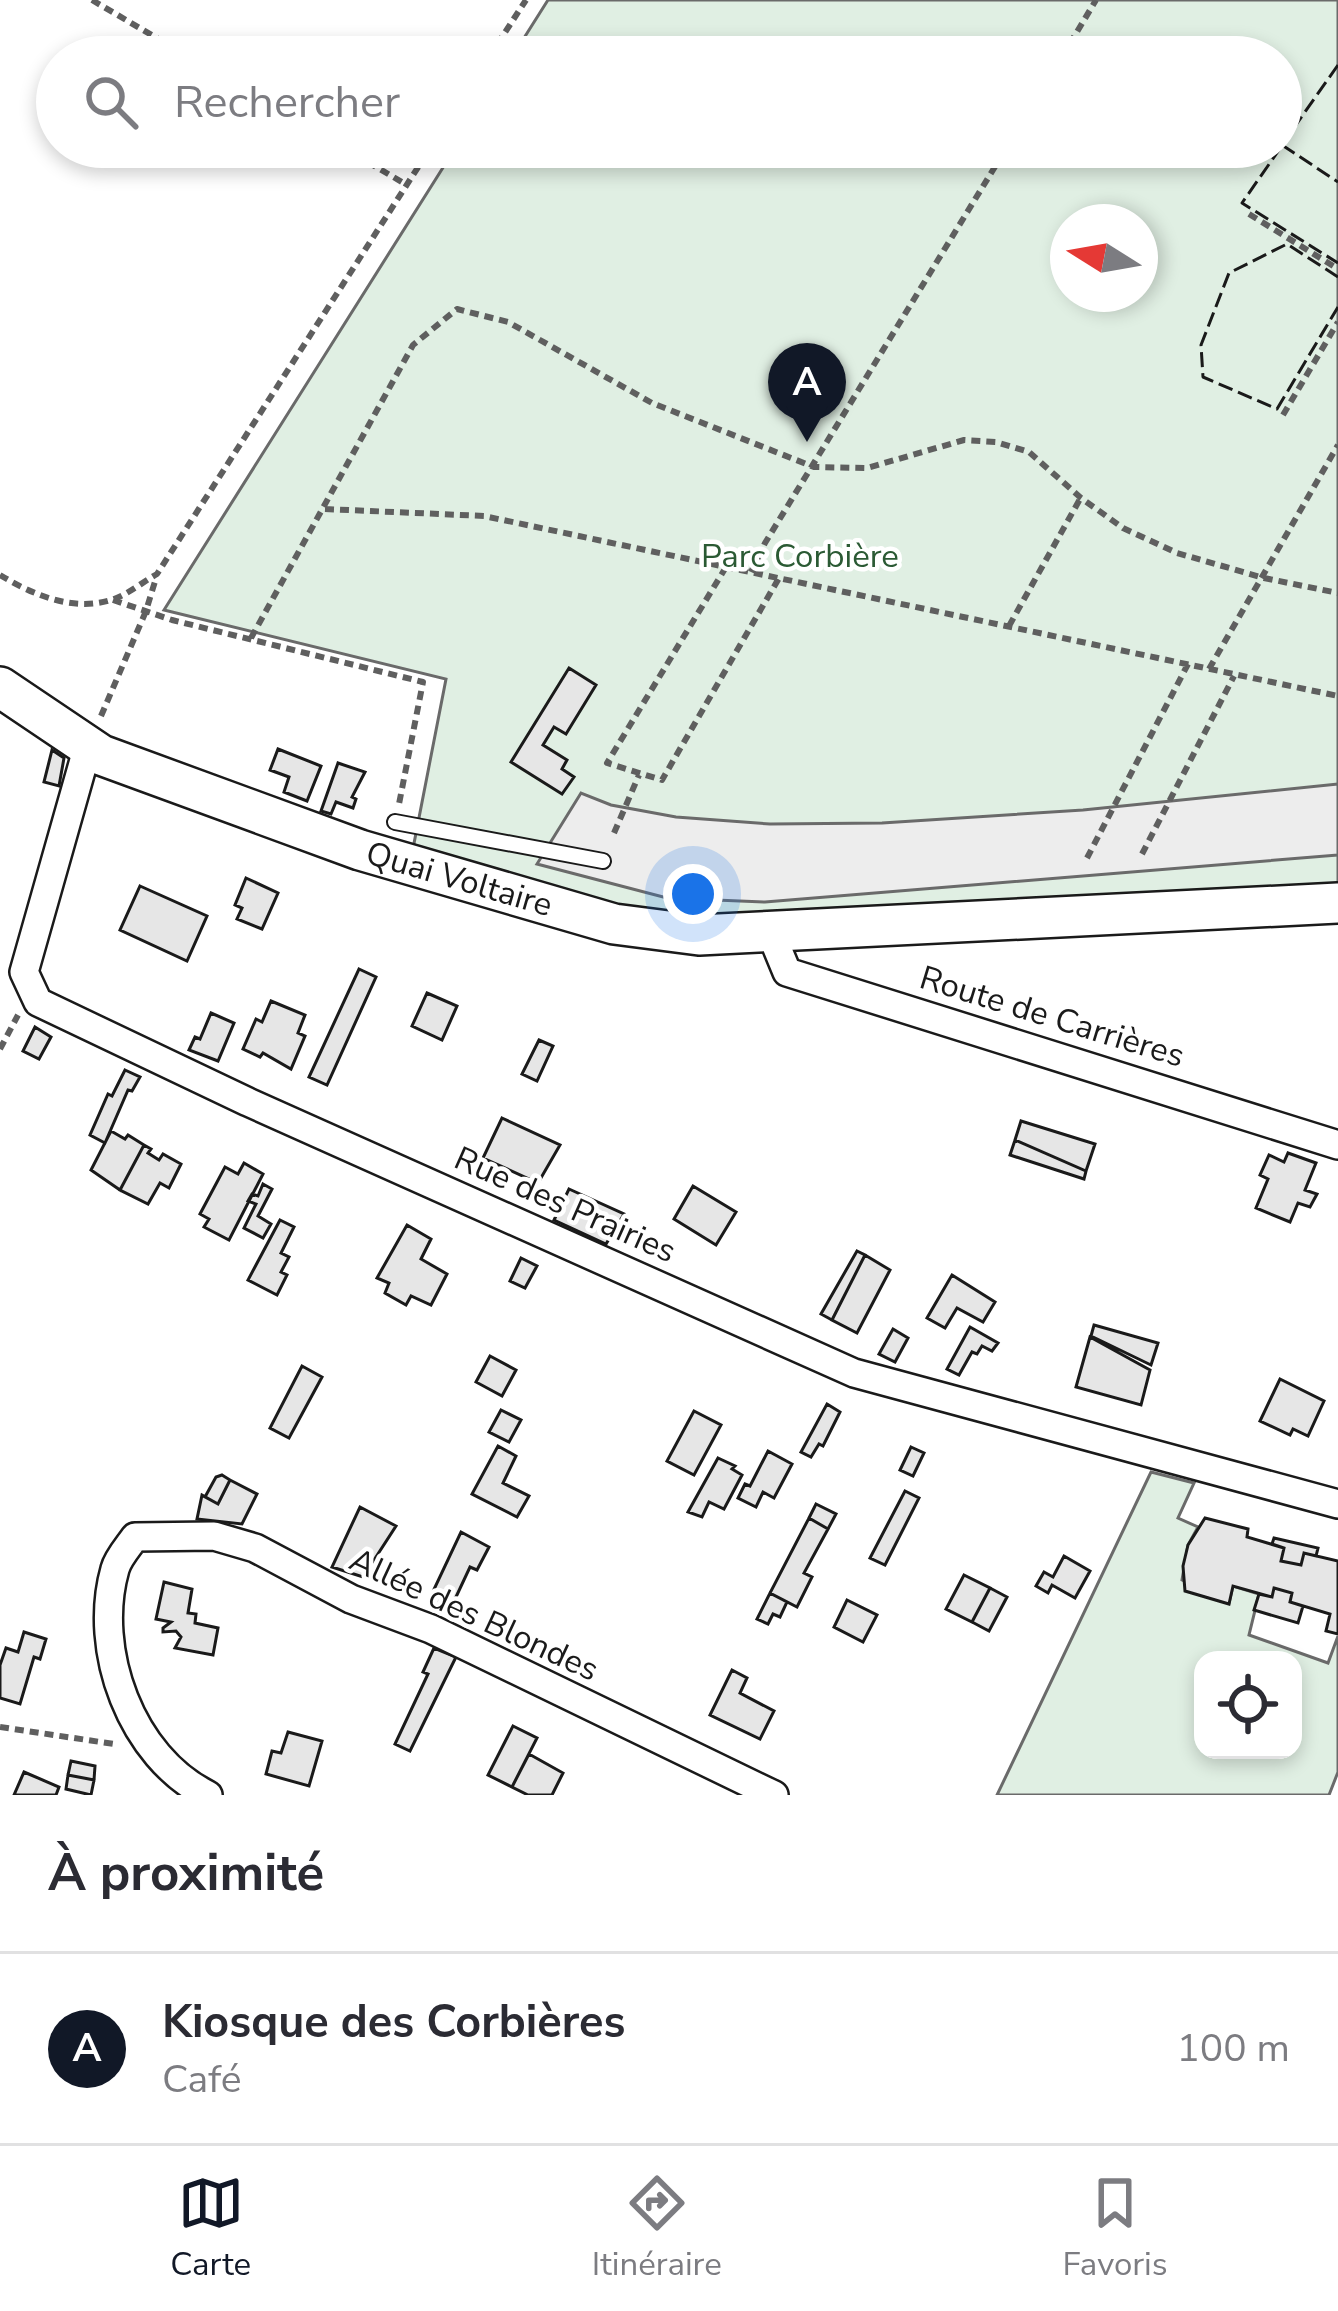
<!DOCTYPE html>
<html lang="fr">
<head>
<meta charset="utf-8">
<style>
	body { margin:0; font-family:"Nunito Sans",sans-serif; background:#f7f7f7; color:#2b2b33 }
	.controls { position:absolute; right:36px; bottom:36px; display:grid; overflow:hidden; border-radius:24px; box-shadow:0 6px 18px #0003 }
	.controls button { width:108px; height:108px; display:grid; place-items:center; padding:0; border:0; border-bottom:3px solid #e1e1e2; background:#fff; color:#2b2b33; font:60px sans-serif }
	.compass { position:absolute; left:1050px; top:204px; width:108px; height:108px; border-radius:50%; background:#fff; box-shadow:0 6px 18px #0003; rotate:281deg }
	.you { position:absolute; left:693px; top:894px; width:42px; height:42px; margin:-30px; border:9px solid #fff; border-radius:50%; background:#1a73e8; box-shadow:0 0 0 18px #1a73e833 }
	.badge { display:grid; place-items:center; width:78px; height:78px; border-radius:50%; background:#111827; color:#fff; font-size:39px; font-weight:700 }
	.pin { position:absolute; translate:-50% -99px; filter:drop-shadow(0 3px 6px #0008) }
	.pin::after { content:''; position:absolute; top:63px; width:42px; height:36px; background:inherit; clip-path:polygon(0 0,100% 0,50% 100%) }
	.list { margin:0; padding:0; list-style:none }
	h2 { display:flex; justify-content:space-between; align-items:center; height:156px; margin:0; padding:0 48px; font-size:51px }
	h2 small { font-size:39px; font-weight:400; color:#7c7c81 }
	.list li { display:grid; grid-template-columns:78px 1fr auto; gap:36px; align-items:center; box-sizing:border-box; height:192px; padding:0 48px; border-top:3px solid #e1e1e2 }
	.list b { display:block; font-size:45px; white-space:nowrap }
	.list p { margin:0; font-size:39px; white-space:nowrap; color:#7c7c81 }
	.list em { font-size:39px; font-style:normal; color:#7c7c81 }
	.icon { flex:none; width:66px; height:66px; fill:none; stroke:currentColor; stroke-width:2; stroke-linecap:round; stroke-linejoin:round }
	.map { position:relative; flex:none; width:1338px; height:1795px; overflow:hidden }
	.search { position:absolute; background:#fff; box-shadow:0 6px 18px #0003; left:36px; right:36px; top:36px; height:132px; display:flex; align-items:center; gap:30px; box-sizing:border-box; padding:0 42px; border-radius:66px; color:#7c7c81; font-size:45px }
	.sheet { height:348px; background:#fff }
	nav { display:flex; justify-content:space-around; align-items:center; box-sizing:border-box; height:168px; border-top:3px solid #e1e1e2; background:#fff; font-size:33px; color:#7c7c81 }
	nav a { display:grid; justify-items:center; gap:6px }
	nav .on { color:#111827 }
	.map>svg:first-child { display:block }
	.green { fill:#e0efe3; stroke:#6a6a6a; stroke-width:3; fill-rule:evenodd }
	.parking { fill:#ededed; stroke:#6a6a6a; stroke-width:3 }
	.building { fill:#e6e6e6; stroke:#1a1a1a; stroke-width:3 }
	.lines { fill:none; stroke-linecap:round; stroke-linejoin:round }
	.lane-casing { stroke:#1a1a1a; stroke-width:18 }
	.street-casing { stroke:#1a1a1a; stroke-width:32 }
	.secondary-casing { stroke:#1a1a1a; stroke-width:44 }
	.path { stroke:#5f5f5f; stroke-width:6; stroke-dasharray:9 6; stroke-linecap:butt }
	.lane { stroke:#fff; stroke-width:14 }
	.street { stroke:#fff; stroke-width:27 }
	.secondary { stroke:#fff; stroke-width:39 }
	.fence { stroke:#1a1a1a; stroke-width:3; stroke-dasharray:15 6; stroke-linecap:butt }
	.labels { text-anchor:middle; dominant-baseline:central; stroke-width:9; stroke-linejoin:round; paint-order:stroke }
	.park-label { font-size:33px; fill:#2b5a34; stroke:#fff }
	.street-label { font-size:33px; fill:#1a1a1a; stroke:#fff }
</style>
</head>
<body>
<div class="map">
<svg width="1338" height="1795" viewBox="0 0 1338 1795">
	<rect width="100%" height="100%" fill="#fff"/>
	<path class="green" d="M548,0H1338V885L699,935L410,864L446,679L164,610L456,147H1281V57H512ZM1068,222H1140V294H1068Z
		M1151,1472L1194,1483L1178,1518L1198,1527L1188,1545L1182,1580L1229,1603L1233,1586L1259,1594L1249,1635L1328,1663L1338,1636V1772L1329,1795H997ZM1203,1660H1293V1750H1203Z"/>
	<path class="parking" d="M1338,784V855L765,902L667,898L537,864L581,793L611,805L676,817L770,824L882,823L1083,810Z"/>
	<path class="building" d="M569,668L596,685L566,734L554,727L543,745L567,760L562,769L574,777L562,794L511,762Z
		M278,749L321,766L307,801L284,792L289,777L270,770Z
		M52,750L64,758L59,786L44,782Z
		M338,763L365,772L352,797L356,799L353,808L336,802L331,814L321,811Z
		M246,878L278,893L262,929L237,919L242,908L235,905Z
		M140,886L207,916L187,961L120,930Z
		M359,969L376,977L327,1085L309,1077Z
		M427,993L457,1006L442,1040L412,1026Z
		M271,1001L305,1015L298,1033L305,1036L291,1069L263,1053L260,1057L243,1049L256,1019L262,1022Z
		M211,1013L234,1023L218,1061L189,1050L195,1037L200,1039Z
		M35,1027L51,1037L39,1059L23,1051Z
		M539,1040L553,1046L537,1081L522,1074Z
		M125,1070L140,1077L132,1091L128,1090L105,1143L90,1135L108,1094L112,1096Z
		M502,1118L560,1145L538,1183L483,1158Z
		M1021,1121L1095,1144L1086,1171L1015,1140Z
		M111,1131L125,1139L128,1135L144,1145L120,1190L91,1170Z
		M1015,1140L1086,1171L1084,1179L1010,1155Z
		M144,1145L151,1149L148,1153L159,1160L163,1154L181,1164L169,1188L160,1183L148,1204L120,1190Z
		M1288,1153L1316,1163L1305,1190L1317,1194L1310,1207L1298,1203L1290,1222L1256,1208L1268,1179L1260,1175L1269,1155L1284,1162Z
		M244,1163L263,1174L229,1240L204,1227L209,1219L200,1214L225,1167L238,1174Z
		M263,1184L272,1189L258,1216L271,1224L263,1238L244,1228L256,1204L248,1201L252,1194L258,1196Z
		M693,1186L736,1212L716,1245L674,1219Z
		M569,1189L624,1214L606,1244L554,1220Z
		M280,1220L294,1227L281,1253L289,1257L281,1272L287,1275L277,1295L248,1280Z
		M407,1225L431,1239L421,1259L447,1274L431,1305L411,1296L406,1305L385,1293L389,1283L377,1278Z
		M857,1251L865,1255L832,1320L821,1314Z
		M865,1255L890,1270L857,1333L832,1320Z
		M521,1258L537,1266L525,1288L510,1281Z
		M952,1275L995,1302L983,1322L957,1308L945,1328L927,1318Z
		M1094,1325L1158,1343L1151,1365L1091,1336Z
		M970,1327L998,1343L992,1351L982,1346L977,1354L972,1352L959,1375L947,1369Z
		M893,1329L908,1338L895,1362L879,1354Z
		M1090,1337L1150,1370L1141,1405L1076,1387Z
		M490,1356L516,1370L502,1396L476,1382Z
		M302,1366L322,1377L289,1438L270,1428Z
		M1280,1379L1324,1401L1308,1436L1293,1429L1290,1435L1260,1421Z
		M827,1404L840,1412L823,1446L819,1444L811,1457L801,1452Z
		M501,1410L521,1420L509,1442L489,1432Z
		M694,1411L721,1425L694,1475L667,1461Z
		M498,1446L516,1456L503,1483L529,1496L517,1517L472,1494Z
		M911,1447L924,1453L913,1476L900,1470Z
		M768,1451L792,1464L774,1498L763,1492L756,1507L738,1498L745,1484L750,1486Z
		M718,1458L735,1466L732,1469L742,1475L724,1509L709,1502L702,1517L688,1512Z
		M222,1475L230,1480L218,1504L205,1497L216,1477Z
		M230,1480L257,1494L242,1524L197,1519L202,1495L218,1504Z
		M905,1491L919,1498L885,1565L870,1558Z
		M816,1504L836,1514L828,1529L809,1518Z
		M360,1507L396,1526L363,1577L332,1567Z
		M809,1518L828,1529L804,1573L812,1577L797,1607L770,1593Z
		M1205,1518L1248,1529L1247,1537L1284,1548L1281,1561L1301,1565L1304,1553L1338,1561V1634L1326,1631L1330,1614L1290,1602L1292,1593L1274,1588L1272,1597L1233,1586L1229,1604L1185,1591L1183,1566L1188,1545Z
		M461,1532L489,1547L477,1570L470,1567L449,1612L428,1602Z
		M1274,1538L1318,1548L1316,1556L1304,1553L1301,1565L1281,1561L1284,1548L1272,1544Z
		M1064,1556L1090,1571L1075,1598L1052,1585L1048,1593L1036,1586L1044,1572L1053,1577Z
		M964,1575L990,1588L972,1622L946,1609Z
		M164,1582L192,1589L188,1613L196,1614L195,1623L218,1628L213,1655L175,1648L181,1637L176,1631L163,1632V1628L171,1622L156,1619Z
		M990,1588L1007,1597L989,1631L972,1622Z
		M1274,1588L1292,1593L1290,1602L1303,1606L1298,1623L1254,1610L1259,1594L1272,1597Z
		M770,1593L787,1602L780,1617L773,1614L768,1624L757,1619Z
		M847,1600L877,1615L863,1642L834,1627Z
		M24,1632L46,1639L40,1659L34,1657L20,1704L0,1698V1665L6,1648L18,1652Z
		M434,1648L456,1657L410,1751L395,1744L428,1674L423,1672Z
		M732,1670L747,1678L740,1693L774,1711L760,1739L710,1715Z
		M513,1726L537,1738L512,1787L488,1775Z
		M288,1732L322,1741L309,1786L266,1774L272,1751L281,1753Z
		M529,1754L563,1773L552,1795H528L512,1787Z
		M71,1761L95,1766L94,1780L68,1775Z
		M24,1772L59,1787L56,1795H14Z
		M68,1775L94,1780L91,1795L66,1789Z"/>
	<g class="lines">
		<g class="lane-casing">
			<path id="lane" d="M395,822L603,861"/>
		</g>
		<g class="street-casing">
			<path id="street" d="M88,746L24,972L38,1002L248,1102L854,1373L1338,1504
				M770,931L787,972L1338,1145
				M208,1795C131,1757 92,1650 115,1569C118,1558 128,1547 135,1537L214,1536L255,1548L351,1599L431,1629L774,1795"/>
		</g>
		<g class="secondary-casing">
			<g id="secondary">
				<path id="s1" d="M0,687L101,755L360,850L614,924L699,935L1338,903"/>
			</g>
		</g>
		<path class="path" d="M92,0L189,57
			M489,57L526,0
			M1062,57L1096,0
			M342,147L407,185
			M1249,214L1338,269
			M1283,415L1338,322
			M325,509L484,516L1338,696
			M726,567L607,763L662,780L779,578
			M751,572L765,543L1007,147
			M0,575C33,595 75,613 114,599C128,594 143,582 157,574L431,147
			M113,600L172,620L423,682L399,804
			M1009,626L1080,499
			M251,638L413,345L457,309L508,322L652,403L814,467L867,468L964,440L996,442L1029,452L1081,498L1123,528L1177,553L1264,578L1338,593
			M1209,669L1338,445
			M101,716L146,611L156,578
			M614,833L639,775
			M1142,854L1234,676
			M1087,858L1188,664
			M0,1049L18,1015
			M0,1727L114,1744"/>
		<use href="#lane" class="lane"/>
		<use href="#street" class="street"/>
		<use href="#secondary" class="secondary"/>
		<path class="fence" d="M1282,145L1338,182
			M1281,146L1338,65
			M1281,147L1242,203L1338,263
			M1338,277L1287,244L1229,273L1201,345L1203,377L1277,409L1338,307"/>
	</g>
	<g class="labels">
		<g class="park-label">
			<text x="800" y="556">Parc Corbière</text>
		</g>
		<g class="street-label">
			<text stroke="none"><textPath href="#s1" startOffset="501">Quai Voltaire</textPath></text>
			<text transform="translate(1052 1017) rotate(17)">Route de Carrières</text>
			<text transform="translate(565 1205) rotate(24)">Rue des Prairies</text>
			<text transform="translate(474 1615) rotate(25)">Allée des Blondes</text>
		</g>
	</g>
</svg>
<div class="controls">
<button><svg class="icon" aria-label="locate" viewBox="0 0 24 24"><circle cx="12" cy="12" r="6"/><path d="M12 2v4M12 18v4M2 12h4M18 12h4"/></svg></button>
</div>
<svg class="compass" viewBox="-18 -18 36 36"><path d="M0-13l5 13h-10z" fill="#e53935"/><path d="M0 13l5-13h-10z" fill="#7c7c81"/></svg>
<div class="you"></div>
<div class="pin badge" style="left:807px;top:442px">A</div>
<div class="search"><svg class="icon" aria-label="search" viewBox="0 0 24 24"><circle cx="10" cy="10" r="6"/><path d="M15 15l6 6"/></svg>Rechercher</div>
</div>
<section class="sheet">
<h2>À proximité<small></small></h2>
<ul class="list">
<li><span class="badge">A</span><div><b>Kiosque des Corbières</b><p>Café</p></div><em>100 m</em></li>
</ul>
</section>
<nav>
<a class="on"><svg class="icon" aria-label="map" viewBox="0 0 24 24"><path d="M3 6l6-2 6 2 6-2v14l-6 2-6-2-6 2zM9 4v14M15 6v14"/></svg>Carte</a>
<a><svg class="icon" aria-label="directions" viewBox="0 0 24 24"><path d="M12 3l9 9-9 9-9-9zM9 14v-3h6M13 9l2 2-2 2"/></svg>Itinéraire</a>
<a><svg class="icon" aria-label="saved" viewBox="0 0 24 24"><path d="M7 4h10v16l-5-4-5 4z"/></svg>Favoris</a>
</nav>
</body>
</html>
